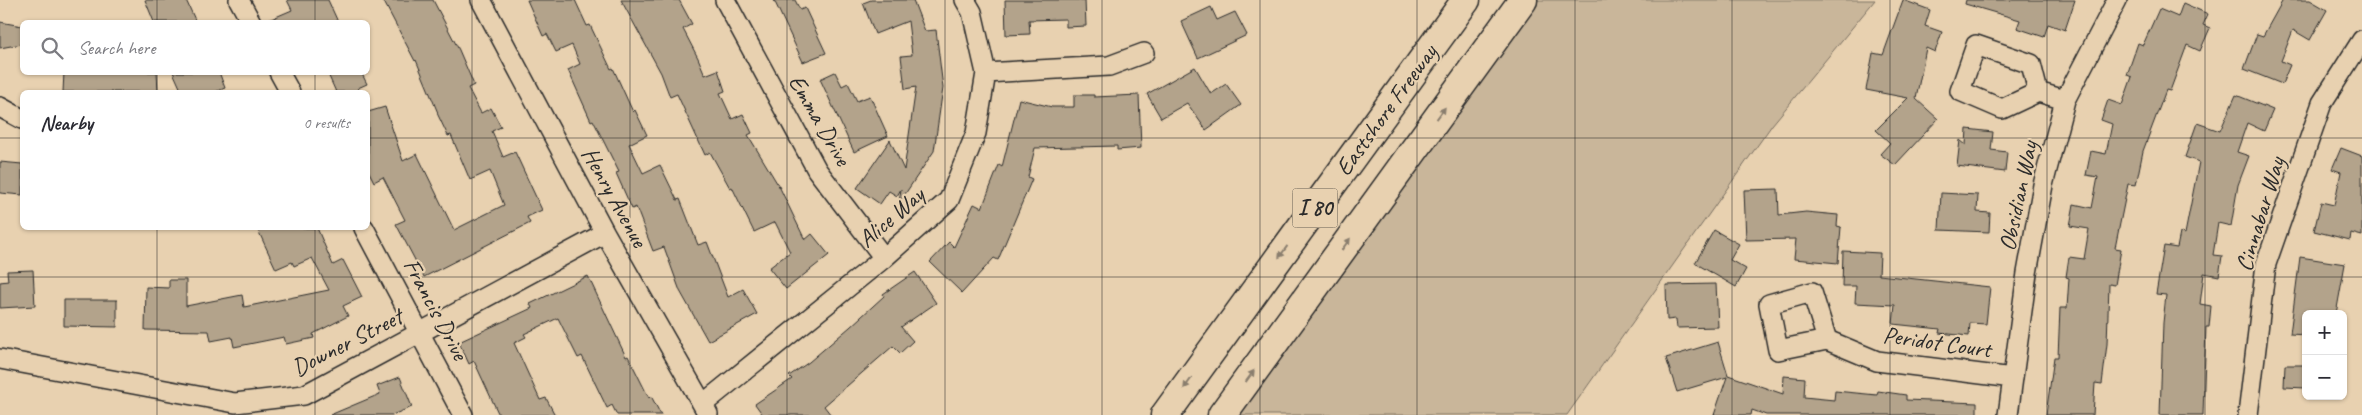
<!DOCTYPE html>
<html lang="en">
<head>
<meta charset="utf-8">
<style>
	body { margin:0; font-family:Caveat,sans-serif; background:#f7f7f7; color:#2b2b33 }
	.controls { position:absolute; right:15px; bottom:15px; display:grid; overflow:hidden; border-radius:8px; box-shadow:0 1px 4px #0004 }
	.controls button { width:45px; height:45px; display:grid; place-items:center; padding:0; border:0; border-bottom:1px solid #e1e1e2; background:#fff; color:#2b2b33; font:25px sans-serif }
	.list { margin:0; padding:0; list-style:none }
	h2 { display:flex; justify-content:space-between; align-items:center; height:65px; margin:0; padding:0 20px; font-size:21px }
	h2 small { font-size:16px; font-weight:400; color:#7c7c81 }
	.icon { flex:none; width:28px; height:28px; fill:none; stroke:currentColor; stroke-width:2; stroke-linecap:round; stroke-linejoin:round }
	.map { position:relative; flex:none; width:2362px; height:415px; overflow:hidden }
	.search { position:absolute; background:#fff; box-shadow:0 1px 4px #0004; left:20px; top:20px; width:350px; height:55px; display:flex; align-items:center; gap:12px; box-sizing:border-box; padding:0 18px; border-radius:8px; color:#7c7c81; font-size:19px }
	.panel { position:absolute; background:#fff; box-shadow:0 1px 4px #0004; left:20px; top:90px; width:350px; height:140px; border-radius:8px }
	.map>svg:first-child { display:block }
	.green { fill:#c9b69a; stroke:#7a7062 }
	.building { fill:#b3a38b; stroke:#2b2b2b }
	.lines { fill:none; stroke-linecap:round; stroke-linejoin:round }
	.minor-casing { stroke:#2b2b2b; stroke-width:22 }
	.motorway-casing { stroke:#2b2b2b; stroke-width:31 }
	.minor { stroke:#e8d1b0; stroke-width:19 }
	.motorway { stroke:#e8d1b0; stroke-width:28 }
	.oneway { fill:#8a7e6e }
	.grid { fill:none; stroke:#2b2b2b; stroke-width:1; stroke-opacity:0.55 }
	.labels { text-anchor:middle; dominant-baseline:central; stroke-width:4.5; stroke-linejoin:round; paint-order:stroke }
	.shield { fill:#e8d1b0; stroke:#645d53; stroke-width:1 }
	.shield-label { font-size:22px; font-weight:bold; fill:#2b2b2b }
	.street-label { font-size:24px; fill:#2b2b2b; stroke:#e8d1b0 }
</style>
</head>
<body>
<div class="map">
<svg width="2362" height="415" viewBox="0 0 2362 415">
	<rect width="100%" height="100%" fill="#e8d1b0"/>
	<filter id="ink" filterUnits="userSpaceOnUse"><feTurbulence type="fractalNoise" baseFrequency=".02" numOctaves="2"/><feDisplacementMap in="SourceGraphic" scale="10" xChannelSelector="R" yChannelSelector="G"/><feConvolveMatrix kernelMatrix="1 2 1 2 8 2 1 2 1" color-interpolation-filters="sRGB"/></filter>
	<g filter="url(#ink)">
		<path class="green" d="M1523,0H1875L1772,125L1567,415H1222Z"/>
		<path class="building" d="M145,0H186L196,22H154Z
			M287,0H328L338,22H264L292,10Z
			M383,0H433L459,50L474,85L468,88L481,113L491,108L501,127L492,131L503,157L515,152L542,210L527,217L530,223L424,277L396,224L405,220L383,177L374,182L368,170V112L385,107L403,161L417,154L454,230L504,205L490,171L470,180L451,135L448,136L437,113H438L416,60L415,61Z
			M527,0H575L587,26L590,25L611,69L613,68L633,112L635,110L647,135L629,144L643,173L660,165L677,200L680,199L698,245L707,242L728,297L743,289L757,314L708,341L680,291L664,247L653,251L636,207L632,209L616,173L619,172L593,120L591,121L568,70L580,64L572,45L556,52L547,34L543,36Z
			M621,0H679L692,24L683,29L698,58L705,75L718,70L725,91L720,93L732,119L743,114L752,133L748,135L780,188L805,240L812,234L829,255L786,289L769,268L790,252L775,222L754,232L732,187L730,188L710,152L705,155L677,94L670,97L661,73Z
			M774,0H795L800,10L805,8L826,53L803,62Z
			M871,0H913L925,31L936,30L943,88L934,151L899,203L901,189L897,196L889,191L880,204L857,188L890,140L904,170L916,87L905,89L901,56L912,55L908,21L875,34L863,3Z
			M1005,0H1085L1086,26L1066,27V19L1029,20L1030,34L1006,35Z
			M1903,0L1930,10L1925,26L1942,32L1935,52L1926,48L1916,99L1938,119L1895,165L1880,154L1890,143L1876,130L1908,98L1866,90L1873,53L1883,55Z
			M1966,0H2075L2065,30L2048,24L2044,37L2017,28L2020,20L1965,4Z
			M2283,0H2310L2327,10L2310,40L2293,30L2281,61L2290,65L2282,84L2244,69L2257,34L2263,36Z
			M2183,3L2208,14L2203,25L2210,28L2200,51L2187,45L2170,91L2166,90L2143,151L2136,185L2128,184L2115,248L2121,249L2115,285L2109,284L2107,344L2102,384L2095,383L2093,415H2046L2054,357H2058L2060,308H2067L2069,278L2066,277L2069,257L2084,259L2089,229L2070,226L2074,204L2092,208L2098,177L2086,175L2091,151L2106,154L2112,124L2101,120L2108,100L2122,105L2132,77L2127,75L2138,43L2143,45L2159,9L2178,17Z
			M1211,7L1217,20L1235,12L1247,35L1198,58L1181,21Z
			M0,22L22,26V44L0,48Z
			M1195,67L1211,94L1226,84L1241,105L1206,130L1187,103L1161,118L1147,94Z
			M64,72H157L158,92H63Z
			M173,72H219L225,88L215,92H182Z
			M327,72H361L367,84L358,88L361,92H336Z
			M835,72L842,86L848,83L857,101L870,96L888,136L854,152L820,79Z
			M1074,95H1094V97L1139,95L1141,148L1117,150V146L1035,148L1028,177L1032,179L998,260L994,258L962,293L930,262L949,242L954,247L974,204L982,208L999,165L1002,167L1019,99L1052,107H1074Z
			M2236,95L2273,110L2264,131L2247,123L2237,152L2249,156L2238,185L2231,226L2218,223L2213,255L2222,256L2219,276L2204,273L2200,304L2211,306L2209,327H2206L2203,415H2160L2163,323L2166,295L2156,294L2164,246L2177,248L2180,233L2185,234L2199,162L2185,157L2197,123L2220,131Z
			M1967,129L1993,132L1991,150L2007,152L2005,172L1957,166L1960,140L1966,145Z
			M2341,148L2362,156V236L2351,233L2350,240L2314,231L2321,202L2334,205L2341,172L2332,169Z
			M0,162L22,164V195L0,193Z
			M1778,189L1779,215L1806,212L1838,215L1837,226L1841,227L1838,263L1794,259L1796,239L1746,240L1744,190Z
			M1941,193L1978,195L1977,212L1990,213L1989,232L1939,230Z
			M257,228H317L333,265L343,260L362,297L343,306L348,316L313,334L314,338L286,344L284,337L234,347L232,337L211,341L209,331L145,330L146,287L169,288V280H186V306L242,295L244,307L329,290L312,258L294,266L292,262L276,269Z
			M1714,230L1739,244L1730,260L1746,269L1736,287L1695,263Z
			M1843,251L1880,253L1879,275L1990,287L1986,324L1970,323L1969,336L1939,333L1940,329L1893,324L1895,305L1855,303L1856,286H1842Z
			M2300,257L2345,264L2336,314H2306V335L2290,334Z
			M33,270L35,306L0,308V282L8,281L7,271Z
			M915,272L936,303L901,327L913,341L900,353L893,346L824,406L831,415H763L755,404L792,379L789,376L809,362L850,327L884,296L883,294Z
			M588,276L626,357L628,356L649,398L651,396L661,415H617L612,405L607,408L582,356L578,358L558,318L524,334L526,337L514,343L540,400L546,398L555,415H499L474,361L469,364L459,342L532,308L530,304Z
			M1716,284L1718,327L1677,328L1676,319L1667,320L1666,285Z
			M64,300H117V327L64,326Z
			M1718,342L1728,375L1783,394L1784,376L1805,378L1804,397L1834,400L1835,391L1877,395L1878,391L1906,395V400L1977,403V415H1766L1752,410L1751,415H1714L1727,377L1677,392L1666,358Z
			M2285,365H2306V388L2284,387Z
			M400,377L412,407L392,415H330L380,394L377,386Z"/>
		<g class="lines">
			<g class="minor-casing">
				<path id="minor" d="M239,0L251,22
					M481,0L605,233L708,414
					M725,0L817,170L884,258
					M279,72L290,92
					M986,73L1109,66L1144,53
					M2038,92L2002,109L1960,91L1976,45L2031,64L2038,92L2065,100
					M0,107L22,119
					M364,228L463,415
					M1827,340L1778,350L1769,304L1812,292L1827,340L1877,361L2013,378
					M0,359L235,403L304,395L605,233
					M703,404L884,258L949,200L976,133L986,73L972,12L965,0
					M2008,415L2027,273L2043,185L2065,100L2117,0
					M2248,415L2266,264L2322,103L2362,40"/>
			</g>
			<g class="motorway-casing">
				<path id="motorway" d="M1165,415L1466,0
					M1222,415L1523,0"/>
			</g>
			<use href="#minor" class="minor"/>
			<use href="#motorway" class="motorway"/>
		</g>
		<defs><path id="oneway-solid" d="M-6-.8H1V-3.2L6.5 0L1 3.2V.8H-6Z" transform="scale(1.25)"/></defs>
		<g class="oneway">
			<use href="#oneway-solid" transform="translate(1441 113) rotate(-54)"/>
			<use href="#oneway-solid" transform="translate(1346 244) rotate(-54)"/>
			<use href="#oneway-solid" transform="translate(1283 252) rotate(126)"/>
			<use href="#oneway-solid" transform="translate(1250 376) rotate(-54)"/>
			<use href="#oneway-solid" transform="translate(1188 383) rotate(126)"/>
		</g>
	</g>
	<path class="grid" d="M157,0V22M315,0V22M472,0V415M630,0V415M787,0V415M945,0V415M1102,0V415M1260,0V415M1417,0V415M1575,0V415M1732,0V415M1890,0V415M2047,0V415M2205,0V415M157,72V92M315,72V92M0,138H22M368,138H2362M157,228V415M315,228V415M0,277H2362"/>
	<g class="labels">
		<rect class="shield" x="1292.5" y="188.5" width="45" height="39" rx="4"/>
		<g class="shield-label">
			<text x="1315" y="208">I 80</text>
		</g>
		<g class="street-label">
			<text transform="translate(1386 110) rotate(-54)">Eastshore Freeway</text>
			<text transform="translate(820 120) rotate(60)">Emma Drive</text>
			<text transform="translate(2018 196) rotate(-78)">Obsidian Way</text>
			<text transform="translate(615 197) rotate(61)">Henry Avenue</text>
			<text transform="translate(2260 214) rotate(-73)">Cinnabar Way</text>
			<text transform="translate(891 217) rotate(-41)">Alice Way</text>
			<text transform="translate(436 309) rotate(62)">Francis Drive</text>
			<text transform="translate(347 342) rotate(-27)">Downer Street</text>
			<text transform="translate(1937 342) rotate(8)">Peridot Court</text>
		</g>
	</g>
</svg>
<div class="controls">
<button>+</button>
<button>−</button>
</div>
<div class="search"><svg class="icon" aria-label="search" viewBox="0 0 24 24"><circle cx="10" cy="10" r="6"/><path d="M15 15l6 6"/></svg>Search here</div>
<section class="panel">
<h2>Nearby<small>0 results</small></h2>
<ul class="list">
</ul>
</section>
</div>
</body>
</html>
